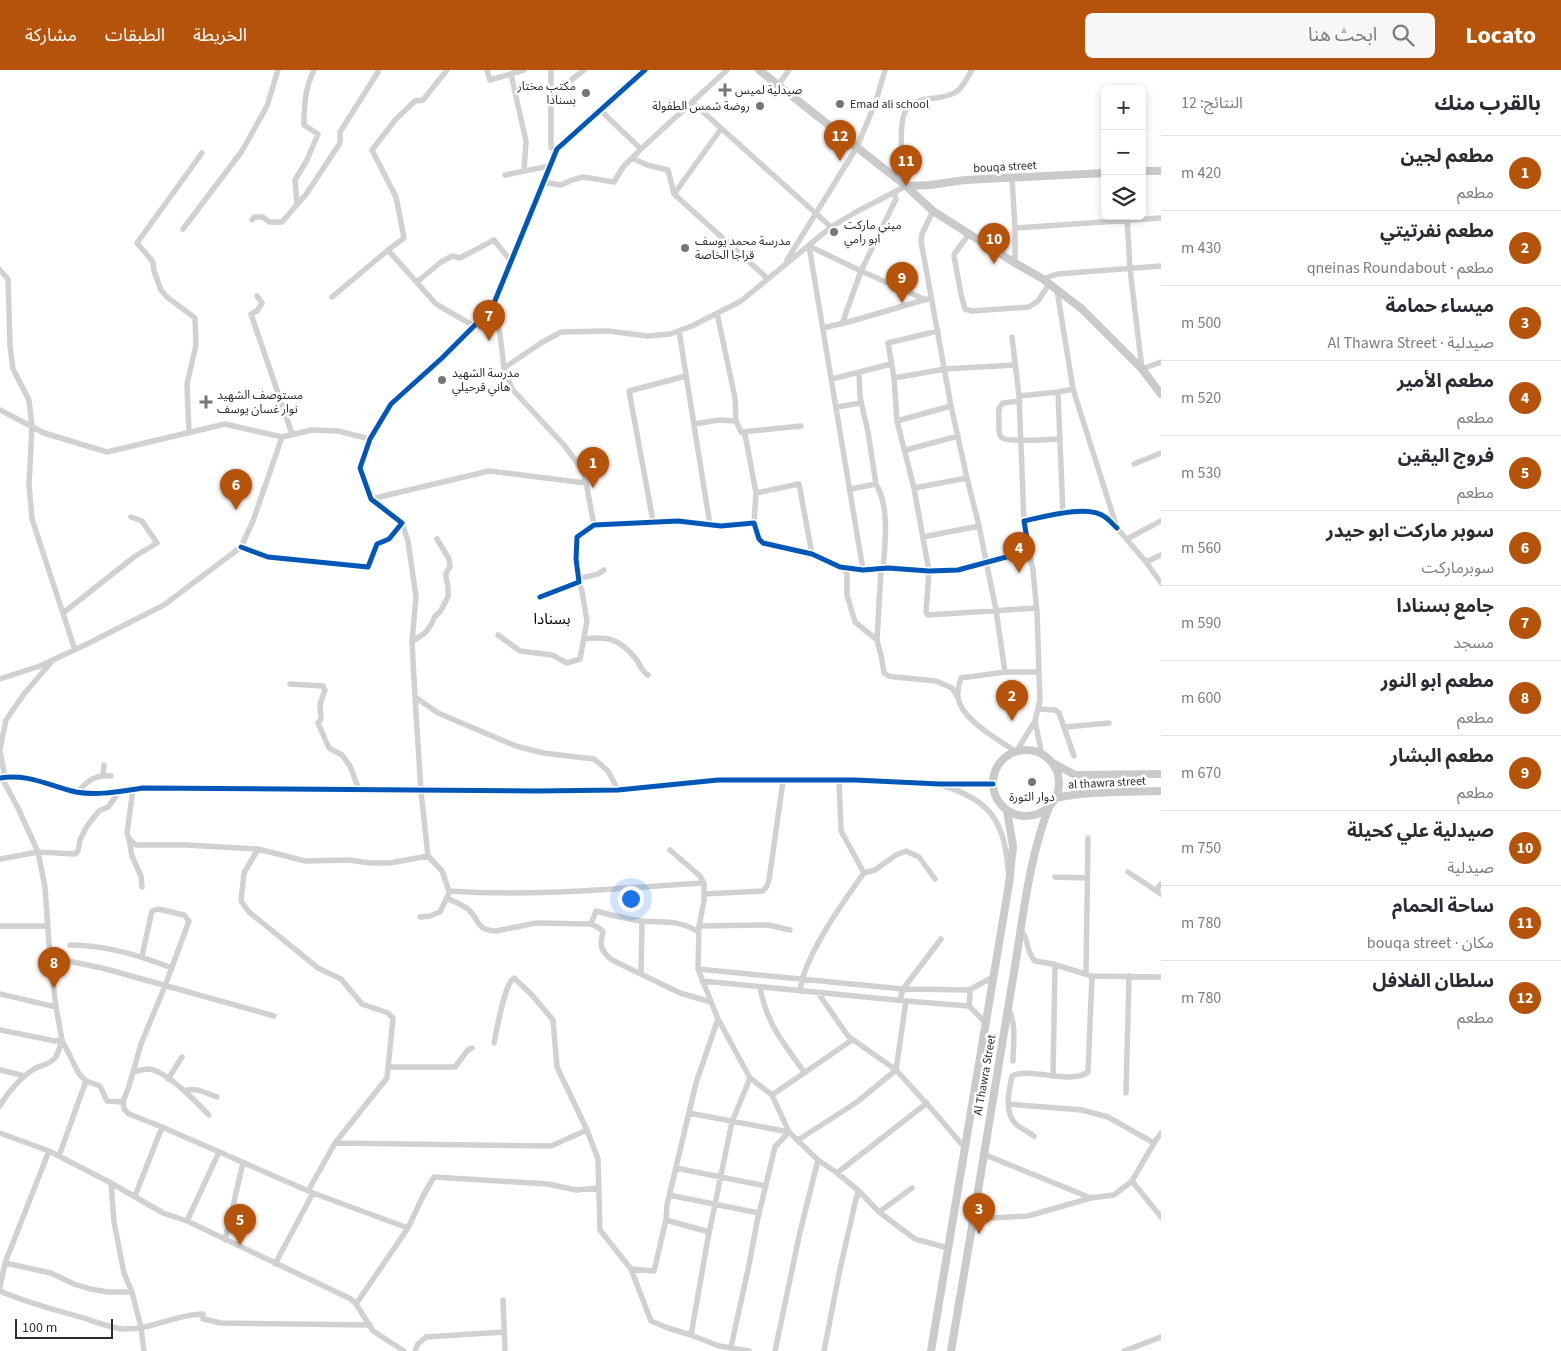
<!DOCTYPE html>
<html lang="ar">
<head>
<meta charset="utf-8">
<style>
	body { margin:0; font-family:"Source Sans 3","Noto Sans Arabic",sans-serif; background:#f7f7f7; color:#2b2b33; direction:rtl }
	.controls { position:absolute; right:15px; top:15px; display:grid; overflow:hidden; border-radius:8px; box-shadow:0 2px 8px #0003 }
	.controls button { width:45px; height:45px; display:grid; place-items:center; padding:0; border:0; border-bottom:1px solid #e1e1e2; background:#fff; color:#2b2b33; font:25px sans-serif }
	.scale { position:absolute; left:15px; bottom:12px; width:98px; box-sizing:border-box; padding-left:5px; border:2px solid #2c2c2c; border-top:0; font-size:14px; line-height:18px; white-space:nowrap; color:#2c2c2c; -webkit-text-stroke:4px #fff; paint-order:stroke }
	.you { position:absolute; left:630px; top:828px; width:18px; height:18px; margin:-12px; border:4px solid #fff; border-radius:50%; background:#1a73e8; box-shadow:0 0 0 8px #1a73e833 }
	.badge { display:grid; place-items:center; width:32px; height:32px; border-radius:50%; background:#b45309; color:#fff; font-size:16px; font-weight:700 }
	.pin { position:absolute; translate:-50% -41px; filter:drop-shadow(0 1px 2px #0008) }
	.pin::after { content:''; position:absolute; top:26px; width:18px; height:15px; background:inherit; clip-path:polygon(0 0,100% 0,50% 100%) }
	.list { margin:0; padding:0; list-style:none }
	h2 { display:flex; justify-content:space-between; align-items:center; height:65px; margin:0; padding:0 20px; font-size:21px }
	h2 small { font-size:16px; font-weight:400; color:#7c7c81 }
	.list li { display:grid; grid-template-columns:32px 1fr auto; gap:15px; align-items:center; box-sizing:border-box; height:75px; padding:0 20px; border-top:1px solid #e1e1e2 }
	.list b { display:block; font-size:19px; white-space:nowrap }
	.list p { margin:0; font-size:16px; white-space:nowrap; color:#7c7c81 }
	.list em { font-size:16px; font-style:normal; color:#7c7c81 }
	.icon { flex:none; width:28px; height:28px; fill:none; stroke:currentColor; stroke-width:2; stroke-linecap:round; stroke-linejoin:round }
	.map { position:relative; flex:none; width:1161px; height:1281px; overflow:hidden; direction:ltr }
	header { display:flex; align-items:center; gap:30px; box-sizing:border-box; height:70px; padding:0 25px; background:#b45309; color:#fff }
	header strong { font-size:24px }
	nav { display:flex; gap:28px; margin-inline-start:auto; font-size:18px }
	.search { width:350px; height:45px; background:#f7f7f7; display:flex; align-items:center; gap:12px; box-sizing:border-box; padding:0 18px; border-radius:8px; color:#7c7c81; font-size:19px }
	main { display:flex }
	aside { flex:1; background:#fff }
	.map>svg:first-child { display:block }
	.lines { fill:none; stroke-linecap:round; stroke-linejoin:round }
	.street { stroke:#d1d1d1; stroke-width:5.5 }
	.secondary { stroke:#cacaca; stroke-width:8 }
	.cycleway-casing { stroke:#fff; stroke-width:8 }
	.cycleway { stroke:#0057b8; stroke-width:5 }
	.poi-dot { fill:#767676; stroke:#fff; stroke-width:2 }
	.labels { text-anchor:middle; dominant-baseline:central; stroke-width:5; stroke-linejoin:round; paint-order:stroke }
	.poi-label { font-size:12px; fill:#2c2c2c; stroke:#fff; text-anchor:start }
	.street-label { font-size:12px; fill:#2c2c2c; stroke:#fff }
	.quarter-label { font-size:15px; fill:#000; stroke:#fff }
</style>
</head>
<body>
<header>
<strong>Locato</strong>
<div class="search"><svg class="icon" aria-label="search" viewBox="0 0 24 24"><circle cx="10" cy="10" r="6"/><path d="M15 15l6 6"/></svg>ابحث هنا</div>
<nav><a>الخريطة</a><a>الطبقات</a><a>مشاركة</a></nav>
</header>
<main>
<aside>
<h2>بالقرب منك<small>النتائج: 12</small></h2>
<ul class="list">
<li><span class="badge">1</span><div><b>مطعم لجين</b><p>مطعم</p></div><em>420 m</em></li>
<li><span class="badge">2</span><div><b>مطعم نفرتيتي</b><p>مطعم · qneinas Roundabout</p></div><em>430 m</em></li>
<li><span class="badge">3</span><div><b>ميساء حمامة</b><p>صيدلية · Al Thawra Street</p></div><em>500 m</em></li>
<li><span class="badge">4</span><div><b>مطعم الأمير</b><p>مطعم</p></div><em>520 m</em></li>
<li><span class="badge">5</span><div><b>فروج اليقين</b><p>مطعم</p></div><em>530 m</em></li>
<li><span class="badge">6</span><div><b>سوبر ماركت ابو حيدر</b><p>سوبرماركت</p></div><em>560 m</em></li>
<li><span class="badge">7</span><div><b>جامع بسنادا</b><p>مسجد</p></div><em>590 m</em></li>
<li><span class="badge">8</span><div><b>مطعم ابو النور</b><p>مطعم</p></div><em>600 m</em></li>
<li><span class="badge">9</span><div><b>مطعم البشار</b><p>مطعم</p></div><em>670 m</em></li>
<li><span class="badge">10</span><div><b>صيدلية علي كحيلة</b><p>صيدلية</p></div><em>750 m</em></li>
<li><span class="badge">11</span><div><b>ساحة الحمام</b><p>مكان · bouqa street</p></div><em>780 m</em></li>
<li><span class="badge">12</span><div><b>سلطان الفلافل</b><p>مطعم</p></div><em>780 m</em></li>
</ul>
</aside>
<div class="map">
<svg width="1161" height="1281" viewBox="0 0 1161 1281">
	<rect width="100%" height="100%" fill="#fff"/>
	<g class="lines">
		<path class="street" d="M487,0L490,10L524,0
			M551,0V78L557,79
			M511,4L526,71L524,101
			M778,15L789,0
			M552,25L584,0
			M692,32L831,157
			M600,40L641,79L727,0
			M721,59L674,124L768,209
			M632,88L647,95L668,100L674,124
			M505,105L550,96
			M1012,109L1015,158V193
			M543,112L561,115L572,110L583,107L614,112L623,97L641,79
			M902,113C902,94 900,73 902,54C905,20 937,34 956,22C963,18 967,7 972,0
			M297,134L295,110L307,90L318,64L304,55C304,36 305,18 314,0
			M933,141L922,164L921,171L951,336L967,408L979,456L996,540L1005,602
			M1127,146L1130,199L1142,299L1161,292
			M252,150L254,147H263L269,152H282L307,123L340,73V62L378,2V0
			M1015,158L1161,148
			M183,159L242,81L267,36L278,0
			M969,164L955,183L954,186L961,224L965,239L972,241L1029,237L1038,231L1049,214
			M809,176L863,500
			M809,176L861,201L926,230
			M388,180L404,168L396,127L372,80L396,49L415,31L423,30L447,0
			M787,190L857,77L876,31L885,0
			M0,200L8,209L10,276L13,299L29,330L32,356L29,415L32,449L75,580
			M1043,209L1057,204L1161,196
			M417,212L441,192L452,186L460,188L494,170L511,191
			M1057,220L1073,319L1117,458L1146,492L1161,513
			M257,226L262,233L257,241L251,244L292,364
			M332,227L388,180L436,234L474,256
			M492,238L500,264L504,298L512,319L564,375L584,402L594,455
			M717,243L735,328L736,351L741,362L745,364L756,423L754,453
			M842,254L861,201L896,129L894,122
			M823,258L852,251L927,229
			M679,261L710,455
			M938,261L888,273L894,308L897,351L914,418L929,501L926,542L928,545L1036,538
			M1012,267L1019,326L1024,451
			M504,298L541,273L561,262L608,261L647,266L670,264L692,256L741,231L831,157L856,142L906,116
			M859,302L860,327L868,362L876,414
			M894,308L945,299L1015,295
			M832,309L891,294
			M1019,326L1058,322
			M1020,331L1003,333C997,338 999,344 999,351C999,356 998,363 1001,367C1005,373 1050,369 1059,369
			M837,337L861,333
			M0,340L44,363L107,382L225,354L282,367L312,360L338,361L370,369
			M897,351L951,336
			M694,354L719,350L736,351
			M741,362L801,356
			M189,363L187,314L196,275L195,248L167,227L161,220L154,201L153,192L137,173L202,83
			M906,380L958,366
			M1134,394L1161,383
			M914,418L967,408
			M851,419L876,414C890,437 885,474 883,499
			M756,423L799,414L812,484
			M371,429L489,401L586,413
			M1063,444L1058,322L1073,319
			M653,451L629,321L686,306
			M402,453L408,471L416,527L412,572L415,627L438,643L516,676L543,683L594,689L608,701L618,720
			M923,467L979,456
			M1127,469L1161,451
			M241,477L268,487L368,497L377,474L389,469L402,453L371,429L360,398L370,369L391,334L442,288L492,238L557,79L645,0
			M1029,481L1033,500L1037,542L1039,602L1040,630L1035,651L1042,685
			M1146,492L1161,485
			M841,497L847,503V525L855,552L877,570L881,585L884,603L889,606L895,607L936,611L952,618L957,626
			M540,527L579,512L576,489L577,467L594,455L678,451L721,456L754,453L759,469L763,473L812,484L840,497L863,500L888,498L929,501L958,500L1029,481L1024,451C1044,447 1088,434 1105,447C1110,450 1113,455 1117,458
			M63,543L134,487L157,473L142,451L131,447
			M498,565L520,581L552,585L567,593L580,589L587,551L582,521L579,512L581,508L598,504L604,500
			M584,569C608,566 620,569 636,589C640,594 641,601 648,605
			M877,570L881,500
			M412,572L426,562L432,553L435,546L440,542L448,527V517L446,507V503L450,497L449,489L437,469
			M0,609L40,596L87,574L164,535L241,477L253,451L282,367
			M290,614L323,616L325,620L320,634L321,649L318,653L329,678L342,685L350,696L359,720
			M415,627L421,721L428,786L442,801L449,821C534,827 620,818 704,813
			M1038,639L1055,640L1059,643L1074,686
			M1035,651L1016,682C998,669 961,650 958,627C957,620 959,614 961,608L1005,602H1039
			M1065,657L1109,653
			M0,679L6,650L24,624L53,590
			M0,681L4,702L2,708L18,738L38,782L45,817L50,887L56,937L62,970L79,1004L86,1011L59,1086
			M103,705L104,695
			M0,708C27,703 50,716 76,722C98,726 121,721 143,718L538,721L618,720L718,710H855L940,714H993
			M944,716C990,730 1005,752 1008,800
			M133,719L127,763L129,769L136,775H187L258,779L305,791L349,790L370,793H390L428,786
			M78,722C87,711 96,704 111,706
			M129,769L132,786L141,806L142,817
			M258,779L244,803L241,831L249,842L318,898L341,909L362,934L388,943L393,948L387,1008L335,1073L308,1121
			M670,780L700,806L704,813V831L699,856L698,899L718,949L750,1008L772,1025L789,1062L818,1090L837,1103L859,1121L879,1142L915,1169L948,1178
			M0,789L38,782L75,784L78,781L80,770L87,756L99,741L108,737L119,722
			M1128,802L1161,824
			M864,803L875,800L896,785L906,781L919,787L935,809
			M1055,807L1086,808
			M1156,820L1161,814
			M704,824L763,821L767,816L769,810L783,711
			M447,828C454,832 463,835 469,840C480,851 476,860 496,861L536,853L591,854L599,858L603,862C599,876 601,881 612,890L680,923L711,932
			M420,847L430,846L440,842L448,825
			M591,854L596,841C611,845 626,849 642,851C665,853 677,849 699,862
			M0,856H47
			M699,856L768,855L790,860
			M1021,861C1030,870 1025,881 1035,891L1053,894L1092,906L1161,907
			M70,875C106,875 138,885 172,898
			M142,886L152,841L158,839L184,845L189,851L165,916L141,974L129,1016L123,1032L124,1039L129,1044L162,1057L313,1123L408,1158
			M50,887L106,899L274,946
			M698,899L903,919L969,920L993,907
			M1086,903L1088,768
			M641,904L642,851
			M702,911L906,931L969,936L986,953
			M760,917C766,953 784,974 805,1003
			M800,921C804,886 843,832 864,803L841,761L839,710
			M818,923L848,966L896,1000L936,1044L965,1078
			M0,924L56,937
			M900,930L903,919L941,869
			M969,936L970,924L969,920
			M1008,938C1017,953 1013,975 1013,991
			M0,960L55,971L62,970
			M494,973C497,960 504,914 514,908L532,925L553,950L557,997L587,1060L598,1089L600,1160L631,1199L651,1251L668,1258L691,1265L719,1276L749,1281
			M388,997H455L468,980L472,978
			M0,1000L25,1006
			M133,1002C138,1001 144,999 149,999C168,1002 196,1032 209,1045
			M1053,1006L1055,895
			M168,1009L182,987
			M86,1011L100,1016L107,1031L123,1032
			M185,1021C195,1016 207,1024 217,1027
			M1126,1023L1129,906
			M772,1025L852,970
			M1008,1034L1082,1040L1108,1047L1154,1073
			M0,1036C7,1023 21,1007 34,999C41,995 49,995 55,988C58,984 60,976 62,970
			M689,1043L789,1062
			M0,1063L49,1081L111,1113L163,1143L187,1151L351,1229L356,1234L373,1261L404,1281
			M1034,1066C1028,1062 1022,1059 1017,1055C1003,1043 1009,1021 1012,1006C1027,997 1072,1015 1088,1002L1092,906
			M798,1070L857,1032L896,1000L906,931
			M335,1073L551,1076L587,1060
			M983,1084L1091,1128
			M676,1098L766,1116
			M837,1103L927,1033
			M1132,1111L1161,1147
			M111,1113L114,1152L124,1203L132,1222L141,1257L144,1281
			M669,1125L759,1143
			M135,1126L162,1057
			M879,1142L912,1118
			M974,1149L1028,1146L1091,1128L1114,1125L1132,1111L1154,1073L1161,1063
			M666,1150L709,1162
			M187,1151L219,1082
			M225,1170L243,1093
			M5,1193L51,1203L74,1214L90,1219L108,1222H132
			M275,1194L313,1123
			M631,1199L654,1201L666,1150L667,1135L696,1013L718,949
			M0,1217L5,1193L49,1081
			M0,1221C27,1233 55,1240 84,1248C96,1252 111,1258 124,1259C151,1260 177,1244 203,1244V1249L221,1253L370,1255
			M503,1230L505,1281
			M356,1234L408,1158L423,1126L434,1107L548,1114L576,1120L599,1118
			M691,1265L708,1168L732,1052L750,1008
			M731,1277L749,1195L757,1152L775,1077L789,1062
			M415,1281L418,1274L426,1267L504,1262
			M775,1281L800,1162L818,1090
			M824,1281L840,1199L856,1129L859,1121
			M1124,1281L1161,1267"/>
		<path class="secondary" d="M759,0L906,116L933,141L1015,193L1043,209L1082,239L1142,299L1161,324
			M1142,101H1161
			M906,116L930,115L965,110L1105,103
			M993 713a33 33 0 1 1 66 0a33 33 0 1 1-66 0Z
			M1051,692L1075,705L1161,704
			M1055,728C1090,721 1125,722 1161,721
			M931,1281L1009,814L1013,776L1007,741
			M951,1281C972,1161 991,1040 1011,920C1022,860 1027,791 1050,735"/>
		<g class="cycleway-casing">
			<path id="cycleway" d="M241,477L268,487L368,497L377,474L389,469L402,453L371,429L360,398L370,369L391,334L442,288L492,238L557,79L645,0
				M540,527L579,512L576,489L577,467L594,455L678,451L721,456L754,453L759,469L763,473L812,484L840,497L863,500L888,498L929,501L958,500L1029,481L1024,451C1044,447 1088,434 1105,447C1110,450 1113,455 1117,458
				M0,708C27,703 50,716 76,722C98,726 121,721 143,718L538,721L618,720L718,710H855L940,714H993"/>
		</g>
		<use href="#cycleway" class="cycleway"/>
	</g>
	<g class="poi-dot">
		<path d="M722.5 12.5h5v5h5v5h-5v5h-5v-5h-5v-5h5z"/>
		<circle cx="586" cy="23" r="5"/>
		<circle cx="840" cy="34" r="5"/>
		<circle cx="760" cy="36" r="5"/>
		<circle cx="834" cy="162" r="5"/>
		<circle cx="685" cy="178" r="5"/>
		<circle cx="442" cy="310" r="5"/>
		<path d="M203.5 324.5h5v5h5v5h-5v5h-5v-5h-5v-5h5z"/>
		<circle cx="1032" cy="712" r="5"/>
	</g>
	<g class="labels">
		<g class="poi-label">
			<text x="576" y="16" text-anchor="end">مكتب مختار<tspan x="576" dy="14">بسنادا</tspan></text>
			<text x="735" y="20">صيدلية لميس</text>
			<text x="850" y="34">Emad ali school</text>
			<text x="750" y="36" text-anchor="end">روضة شمس الطفولة</text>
			<text x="844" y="155">ميني ماركت<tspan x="844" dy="14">ابو رامي</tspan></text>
			<text x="695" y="171">مدرسة محمد يوسف<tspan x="695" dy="14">قراجا الخاصة</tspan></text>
			<text x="452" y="303">مدرسة الشهيد<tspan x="452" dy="14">هاني قرحيلي</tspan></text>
			<text x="217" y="325">مستوصف الشهيد<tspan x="217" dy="14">نوار غسان يوسف</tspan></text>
			<text x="1032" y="727" text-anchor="middle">دوار الثورة</text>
		</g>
		<g class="street-label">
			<text transform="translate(1005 97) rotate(-3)">bouqa street</text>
			<text transform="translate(1107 713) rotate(-3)">al thawra street</text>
			<text transform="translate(985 1005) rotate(-80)">Al Thawra Street</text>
		</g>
		<g class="quarter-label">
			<text x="552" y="549">بسنادا</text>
		</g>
	</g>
</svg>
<div class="controls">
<button>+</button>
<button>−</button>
<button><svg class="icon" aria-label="layers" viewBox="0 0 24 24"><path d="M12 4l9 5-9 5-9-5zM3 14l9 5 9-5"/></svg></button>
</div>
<div class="scale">100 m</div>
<div class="you"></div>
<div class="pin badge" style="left:593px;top:418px">1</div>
<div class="pin badge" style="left:1012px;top:651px">2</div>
<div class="pin badge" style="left:979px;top:1164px">3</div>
<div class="pin badge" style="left:1019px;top:503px">4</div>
<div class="pin badge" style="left:240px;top:1175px">5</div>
<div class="pin badge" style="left:236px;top:440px">6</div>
<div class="pin badge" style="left:489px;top:271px">7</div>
<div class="pin badge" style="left:54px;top:918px">8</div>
<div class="pin badge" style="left:902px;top:233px">9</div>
<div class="pin badge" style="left:994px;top:194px">10</div>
<div class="pin badge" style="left:906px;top:116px">11</div>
<div class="pin badge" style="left:840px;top:91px">12</div>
</div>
</main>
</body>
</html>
